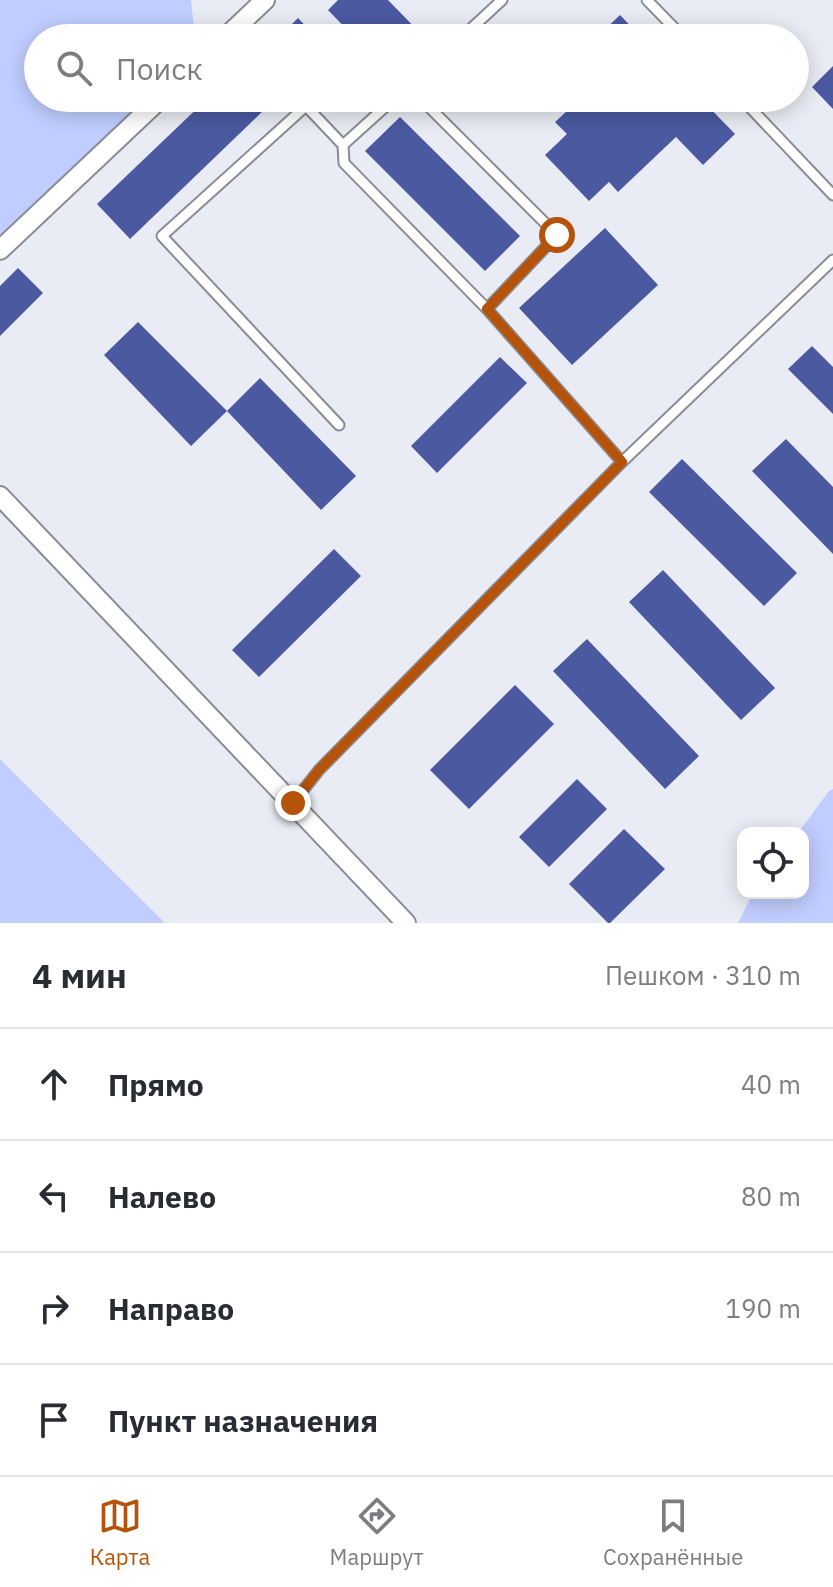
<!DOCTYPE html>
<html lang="ru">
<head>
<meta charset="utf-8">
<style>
	body { margin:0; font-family:"IBM Plex Sans",sans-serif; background:#f7f7f7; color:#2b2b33 }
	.controls { position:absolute; right:24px; bottom:24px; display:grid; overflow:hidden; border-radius:16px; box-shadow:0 4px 20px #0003 }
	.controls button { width:72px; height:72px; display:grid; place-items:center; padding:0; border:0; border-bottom:2px solid #e1e1e2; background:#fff; color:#2b2b33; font:40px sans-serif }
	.stop { position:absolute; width:24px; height:24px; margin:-18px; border:6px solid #b45309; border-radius:50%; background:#fff }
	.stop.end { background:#b45309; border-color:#fff; box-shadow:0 2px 8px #0008 }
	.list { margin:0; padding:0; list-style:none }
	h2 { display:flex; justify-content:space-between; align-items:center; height:104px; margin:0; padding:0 32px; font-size:34px }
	h2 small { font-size:26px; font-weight:400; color:#7c7c81 }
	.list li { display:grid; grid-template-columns:52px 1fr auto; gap:24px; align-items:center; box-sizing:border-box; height:112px; padding:0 32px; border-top:2px solid #e1e1e2 }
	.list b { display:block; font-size:30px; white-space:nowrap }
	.list em { font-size:26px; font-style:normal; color:#7c7c81 }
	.icon { flex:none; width:44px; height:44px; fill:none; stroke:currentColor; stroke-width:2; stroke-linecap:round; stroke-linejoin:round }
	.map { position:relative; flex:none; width:833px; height:923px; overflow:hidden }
	.search { position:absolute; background:#fff; box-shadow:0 4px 20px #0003; left:24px; right:24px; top:24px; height:88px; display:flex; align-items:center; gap:20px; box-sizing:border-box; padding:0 28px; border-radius:44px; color:#7c7c81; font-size:30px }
	.sheet { height:552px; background:#fff }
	nav { display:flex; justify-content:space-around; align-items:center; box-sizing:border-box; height:112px; border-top:2px solid #e1e1e2; background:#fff; font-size:22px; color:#7c7c81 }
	nav a { display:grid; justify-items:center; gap:4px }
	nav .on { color:#b45309 }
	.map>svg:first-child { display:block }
	.green { fill:#c0cdfe }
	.building { fill:#4b59a1 }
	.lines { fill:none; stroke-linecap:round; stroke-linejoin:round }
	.lane-casing { stroke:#898c93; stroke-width:13 }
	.street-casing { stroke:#898c93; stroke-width:22 }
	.lane { stroke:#fff; stroke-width:9 }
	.street { stroke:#fff; stroke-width:18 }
	.route { stroke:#b45309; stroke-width:10 }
</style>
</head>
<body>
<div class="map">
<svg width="833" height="923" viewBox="0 0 833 923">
	<rect width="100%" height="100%" fill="#eaecf5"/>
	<path class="green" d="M0,0H191L195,38H38V98H150L0,240Z
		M0,759L165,923H0Z
		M833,789V923H738L753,893H803V833H798L829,791Z"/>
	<path class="building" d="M338,0H388L425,38H355L328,10Z
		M620,15L642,38H596Z
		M298,18L317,38H278Z
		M833,66V109L812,87Z
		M208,98H251L263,111L130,239L97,204Z
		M581,98H700L735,134L703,165L676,137L618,192L609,182L589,201L545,155L567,134L555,122Z
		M400,117L520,236L485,271L365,151Z
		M605,228L658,285L572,365L519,308Z
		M18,268L43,293L0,336V286Z
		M138,322L227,411L191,446L104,355Z
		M812,346L833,367V414L788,369Z
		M500,357L527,383L437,473L411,446Z
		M260,378L356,476L321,510L227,411Z
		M786,439L833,487V554L752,471Z
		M682,459L797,573L764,606L649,492Z
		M334,549L361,576L259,677L232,650Z
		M663,570L775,688L741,720L629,602Z
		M587,639L699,756L665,789L553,671Z
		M515,685L554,724L469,809L430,770Z
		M577,779L607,809L549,867L519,837Z
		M624,829L665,869L610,923H608L569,884Z"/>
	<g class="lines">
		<g class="lane-casing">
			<path id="lane" d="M647,0L684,38
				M461,38L502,0
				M741,98L833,195
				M343,145L344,163L487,309L557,235L420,98
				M487,309L622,462
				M339,425L162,236L306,106L343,145L395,98
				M293,803L319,770L622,462L833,260"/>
		</g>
		<g class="street-casing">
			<path id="street" d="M225,38L265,0
				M0,250L161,98
				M0,496L406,923"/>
		</g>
		<use href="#lane" class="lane"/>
		<use href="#street" class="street"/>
	</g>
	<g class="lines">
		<path class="route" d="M293,803L319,770L622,462L487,309L557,235"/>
	</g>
</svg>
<div class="controls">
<button><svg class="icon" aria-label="locate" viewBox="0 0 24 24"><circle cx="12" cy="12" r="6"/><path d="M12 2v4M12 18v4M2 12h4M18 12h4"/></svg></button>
</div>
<div class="stop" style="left:557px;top:235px"></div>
<div class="stop end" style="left:293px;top:803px"></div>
<div class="search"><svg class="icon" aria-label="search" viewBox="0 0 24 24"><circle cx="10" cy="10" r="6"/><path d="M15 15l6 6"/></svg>Поиск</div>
</div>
<section class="sheet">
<h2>4 мин<small>Пешком · 310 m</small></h2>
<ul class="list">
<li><svg class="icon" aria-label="ahead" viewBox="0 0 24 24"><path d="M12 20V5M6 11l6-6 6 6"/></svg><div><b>Прямо</b></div><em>40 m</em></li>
<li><svg class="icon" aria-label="left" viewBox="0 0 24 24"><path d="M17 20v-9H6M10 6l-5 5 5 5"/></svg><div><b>Налево</b></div><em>80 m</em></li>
<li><svg class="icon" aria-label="right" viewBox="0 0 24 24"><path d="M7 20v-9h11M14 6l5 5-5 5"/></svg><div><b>Направо</b></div><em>190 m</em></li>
<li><svg class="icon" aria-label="arrive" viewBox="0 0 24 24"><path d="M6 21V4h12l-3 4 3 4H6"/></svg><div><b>Пункт назначения</b></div></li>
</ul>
</section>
<nav>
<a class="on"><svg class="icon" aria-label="map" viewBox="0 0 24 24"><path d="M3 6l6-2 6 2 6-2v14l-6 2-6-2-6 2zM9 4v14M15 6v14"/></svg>Карта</a>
<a><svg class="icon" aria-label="directions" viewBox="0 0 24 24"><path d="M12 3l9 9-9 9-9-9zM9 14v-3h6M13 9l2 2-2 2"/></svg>Маршрут</a>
<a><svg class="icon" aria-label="saved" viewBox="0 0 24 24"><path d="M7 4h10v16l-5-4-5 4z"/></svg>Сохранённые</a>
</nav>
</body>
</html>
